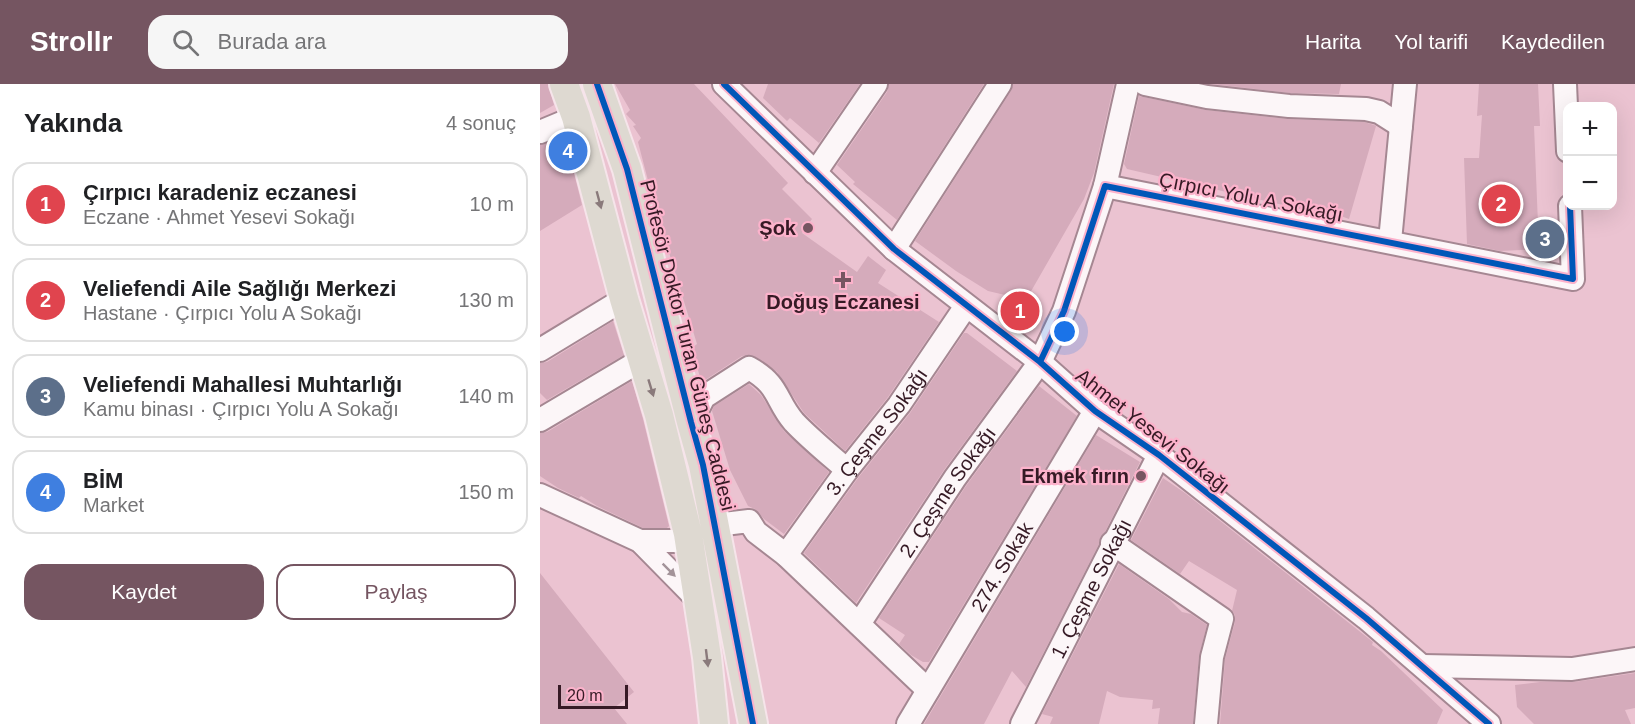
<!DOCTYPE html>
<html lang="tr">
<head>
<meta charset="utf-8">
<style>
	body { margin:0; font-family:Helvetica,sans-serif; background:#f6f6f6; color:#202124 }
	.controls { position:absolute; right:18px; top:18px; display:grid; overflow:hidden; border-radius:12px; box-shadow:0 6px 24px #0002 }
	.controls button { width:54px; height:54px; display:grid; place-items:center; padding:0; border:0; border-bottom:2px solid #e0e0e0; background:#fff; color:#202124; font:30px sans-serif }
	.scale { position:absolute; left:18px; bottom:15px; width:70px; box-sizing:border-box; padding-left:6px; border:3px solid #361a25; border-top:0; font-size:16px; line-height:21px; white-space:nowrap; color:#361a25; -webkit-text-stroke:4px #fcb2cb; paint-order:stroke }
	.you { position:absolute; left:525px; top:248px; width:21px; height:21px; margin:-15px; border:4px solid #fff; border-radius:50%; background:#1a73e8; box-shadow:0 0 0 9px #1a73e833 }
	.badge { display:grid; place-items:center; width:39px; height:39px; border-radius:50%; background:#755561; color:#fff; font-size:20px; font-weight:700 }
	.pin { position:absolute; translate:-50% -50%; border:3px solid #fff; box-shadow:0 2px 6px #0006 }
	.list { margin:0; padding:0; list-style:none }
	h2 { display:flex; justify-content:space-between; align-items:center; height:78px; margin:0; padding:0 24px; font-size:26px }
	h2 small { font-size:20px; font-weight:400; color:#757577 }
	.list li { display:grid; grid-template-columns:39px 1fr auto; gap:18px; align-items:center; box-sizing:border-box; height:84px; margin:0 12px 12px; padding:0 12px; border:2px solid #e0e0e0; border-radius:18px }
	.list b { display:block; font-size:22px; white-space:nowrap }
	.list p { margin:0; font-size:20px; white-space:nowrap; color:#757577 }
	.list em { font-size:20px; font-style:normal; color:#757577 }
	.actions { display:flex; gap:12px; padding:18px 24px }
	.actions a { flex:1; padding:14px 0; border:2px solid #755561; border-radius:18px; text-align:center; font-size:21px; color:#755561 }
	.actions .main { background:#755561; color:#fff }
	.icon { flex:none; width:33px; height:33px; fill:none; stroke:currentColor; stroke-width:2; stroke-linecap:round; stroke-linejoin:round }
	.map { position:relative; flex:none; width:1095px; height:640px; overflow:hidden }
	header { display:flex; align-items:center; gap:36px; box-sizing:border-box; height:84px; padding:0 30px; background:#755561; color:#fff }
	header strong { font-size:28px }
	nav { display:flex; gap:33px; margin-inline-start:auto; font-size:21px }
	.search { width:420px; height:54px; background:#f6f6f6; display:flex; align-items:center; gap:15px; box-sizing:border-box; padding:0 21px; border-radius:18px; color:#757577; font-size:22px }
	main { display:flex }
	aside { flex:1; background:#fff }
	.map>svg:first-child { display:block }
	.building { fill:#d5abbb }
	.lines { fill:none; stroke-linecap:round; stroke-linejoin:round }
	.minor-casing { stroke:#a58792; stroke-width:26 }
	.major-casing { stroke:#f6e4ea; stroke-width:32 }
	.minor { stroke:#fcf6f8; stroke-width:22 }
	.major { stroke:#ded9d1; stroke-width:28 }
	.cycleway-casing { stroke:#fcb2cb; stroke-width:10 }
	.cycleway { stroke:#0057b8; stroke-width:6 }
	.oneway { fill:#8a7a7b }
	.oneway2 { fill:#a39399 }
	.poi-dot { fill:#755561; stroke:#fcb2cb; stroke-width:2 }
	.labels { text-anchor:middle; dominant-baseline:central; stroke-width:4.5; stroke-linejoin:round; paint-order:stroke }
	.street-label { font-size:20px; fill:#361a25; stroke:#fcb2cb }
	.poi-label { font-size:20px; font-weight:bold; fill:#361a25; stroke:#fcb2cb; text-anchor:end }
</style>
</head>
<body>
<header>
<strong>Strollr</strong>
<div class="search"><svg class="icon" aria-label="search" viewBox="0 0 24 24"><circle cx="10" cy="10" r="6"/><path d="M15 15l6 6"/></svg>Burada ara</div>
<nav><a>Harita</a><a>Yol tarifi</a><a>Kaydedilen</a></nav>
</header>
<main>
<aside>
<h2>Yakında<small>4 sonuç</small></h2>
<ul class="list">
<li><span class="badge" style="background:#e0444e">1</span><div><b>Çırpıcı karadeniz eczanesi</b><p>Eczane · Ahmet Yesevi Sokağı</p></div><em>10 m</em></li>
<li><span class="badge" style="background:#e0444e">2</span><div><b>Veliefendi Aile Sağlığı Merkezi</b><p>Hastane · Çırpıcı Yolu A Sokağı</p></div><em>130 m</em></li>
<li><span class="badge" style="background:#5c6f8a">3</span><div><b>Veliefendi Mahallesi Muhtarlığı</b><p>Kamu binası · Çırpıcı Yolu A Sokağı</p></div><em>140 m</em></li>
<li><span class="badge" style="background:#3f7fe0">4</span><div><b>BİM</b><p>Market</p></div><em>150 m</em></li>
</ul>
<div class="actions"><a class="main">Kaydet</a><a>Paylaş</a></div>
</aside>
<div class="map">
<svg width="1095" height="640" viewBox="0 0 1095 640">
	<rect width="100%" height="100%" fill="#ebc3d1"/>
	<path class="building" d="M0,0H8L14,21L0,29Z
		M75,0H154L248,99L242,105L272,135L262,149L317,188L328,172L346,186L338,199L399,238L348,313L305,367L264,329L237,288L216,273L210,271L202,272L162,298L161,297L152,264L157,260L127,162H125L98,58L101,54L93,42L96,41L86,30L90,26Z
		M228,0H320L279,59L250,34L247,37L223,14Z
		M349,0H444L357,136L313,100L315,98L297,81L347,8Z
		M473,0H574L554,89L544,115L486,216L448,207L416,187L375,157L471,7Z
		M672,0H801L799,10L750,9Z
		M939,0H998L1000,42H994L999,165L960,167L927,160L924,74H939L942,31L937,32Z
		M599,12L666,26L748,35L824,38L834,41L836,42L809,135L779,124L778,129L587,85L584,80Z
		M15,57L27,80L29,79L33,85L42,121L0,147V61Z
		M73,237L84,271L7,316L0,309V279L7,278Z
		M424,249H427L477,287L404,386L316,519L264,469L318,394L370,329Z
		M92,297L103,335L129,442L127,444H103L57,422L41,412L39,414L18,404L0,392V349L7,348Z
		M209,300L221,311L244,347L289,388L244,450L224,435L215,425L208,422L190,386L172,327L174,322Z
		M499,302L537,332L389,578H383L371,571L359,560L365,551L339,534L426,402Z
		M556,351L600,378L565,448L561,452L559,460L486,603L472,587L444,640H384Z
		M623,394L645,409L833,558L832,561L841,567L903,626L897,640H680L685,575L695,538V531L692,527L697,506L649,477L640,490L591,456Z
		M579,480L629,515L642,528L651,530L667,541L659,572L653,640H618L620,624L612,625L613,616L580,613L567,607L559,640H510L513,633L502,630Z
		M0,489L94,608L74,624L87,640H0Z
		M1095,589V624L1085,626L1091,640H994L977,623L975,601L1000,598H1034Z"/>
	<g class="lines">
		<g class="minor-casing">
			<g id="minor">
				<path d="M184,0L354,165L500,278L555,327L619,371L826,534L949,640"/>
				<path d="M605,0L667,13L749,22L826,25L839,28L861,42"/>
				<path d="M1025,0L1028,67"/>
				<path d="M0,48L36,33"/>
				<path d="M275,89L336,0"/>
				<path d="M565,102L1033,195L1030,122"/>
				<path d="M850,157L865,0"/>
				<path d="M354,165L460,0"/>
				<path d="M0,266L84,215"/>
				<path d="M0,336L103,275"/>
				<path d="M151,338L164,313L209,284C240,301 235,316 254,338C270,355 290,371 307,386"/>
				<path d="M0,411L100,457L158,516"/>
				<path d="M176,441L209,437L216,448L246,471L388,606"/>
				<path d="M100,457H149"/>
				<path d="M572,459L682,535L672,573L666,640"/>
				<path id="s1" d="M246,471L307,386L359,321L426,222"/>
				<path id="s2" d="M319,540L415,394L500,278L524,227L565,102L588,0"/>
				<path d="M883,582L1032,585L1095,575"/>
				<path id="s3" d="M368,640L555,327"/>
				<path id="s4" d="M482,640L619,371"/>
			</g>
		</g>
		<g class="major-casing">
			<path id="major" d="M24,0L36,33L84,215L119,331L148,450L167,573L174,640
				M57,0L87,85L151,338L163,381L213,640"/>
		</g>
		<use href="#minor" class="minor"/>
		<use href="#major" class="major"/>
		<g class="cycleway-casing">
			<path id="cycleway" d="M57,0L87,85L151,338L163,381L213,640
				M184,0L354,165L500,278L555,327L619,371L826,534L949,640
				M500,278L524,227L565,102L1033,195L1030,122"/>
		</g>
		<use href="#cycleway" class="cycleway"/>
	</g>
	<defs><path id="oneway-solid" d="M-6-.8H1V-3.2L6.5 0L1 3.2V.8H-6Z" transform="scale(1.5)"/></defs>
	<g class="oneway">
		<use href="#oneway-solid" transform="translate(59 116) rotate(75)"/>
		<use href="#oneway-solid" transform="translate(111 304) rotate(73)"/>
		<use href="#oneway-solid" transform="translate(167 574) rotate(83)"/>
	</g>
	<use class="oneway2" href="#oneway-solid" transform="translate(129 486) rotate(45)"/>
	<g class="poi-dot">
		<circle cx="268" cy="144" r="6"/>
		<path d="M300 187h6v6h6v6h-6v6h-6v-6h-6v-6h6z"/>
		<circle cx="601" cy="392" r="6"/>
	</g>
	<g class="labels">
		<g class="street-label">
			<text transform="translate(711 113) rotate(11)">Çırpıcı Yolu A Sokağı</text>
			<text transform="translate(148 261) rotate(76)">Profesör Doktor Turan Güneş Caddesi</text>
			<text stroke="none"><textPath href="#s1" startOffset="153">3. Çeşme Sokağı</textPath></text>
			<text transform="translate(613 347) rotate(38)">Ahmet Yesevi Sokağı</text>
			<text stroke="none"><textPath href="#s2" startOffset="159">2. Çeşme Sokağı</textPath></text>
			<text stroke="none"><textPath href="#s3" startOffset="183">274. Sokak</textPath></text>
			<text stroke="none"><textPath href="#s4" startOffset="152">1. Çeşme Sokağı</textPath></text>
		</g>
		<g class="poi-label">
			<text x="256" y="144">Şok</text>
			<text x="303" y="218" text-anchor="middle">Doğuş Eczanesi</text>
			<text x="589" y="392">Ekmek fırın</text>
		</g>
	</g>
</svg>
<div class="controls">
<button>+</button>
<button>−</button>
</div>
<div class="scale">20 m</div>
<div class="you"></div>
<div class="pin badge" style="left:480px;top:227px;background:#e0444e">1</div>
<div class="pin badge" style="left:961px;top:120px;background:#e0444e">2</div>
<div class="pin badge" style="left:1005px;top:155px;background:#5c6f8a">3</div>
<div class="pin badge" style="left:28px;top:67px;background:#3f7fe0">4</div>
</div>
</main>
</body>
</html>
